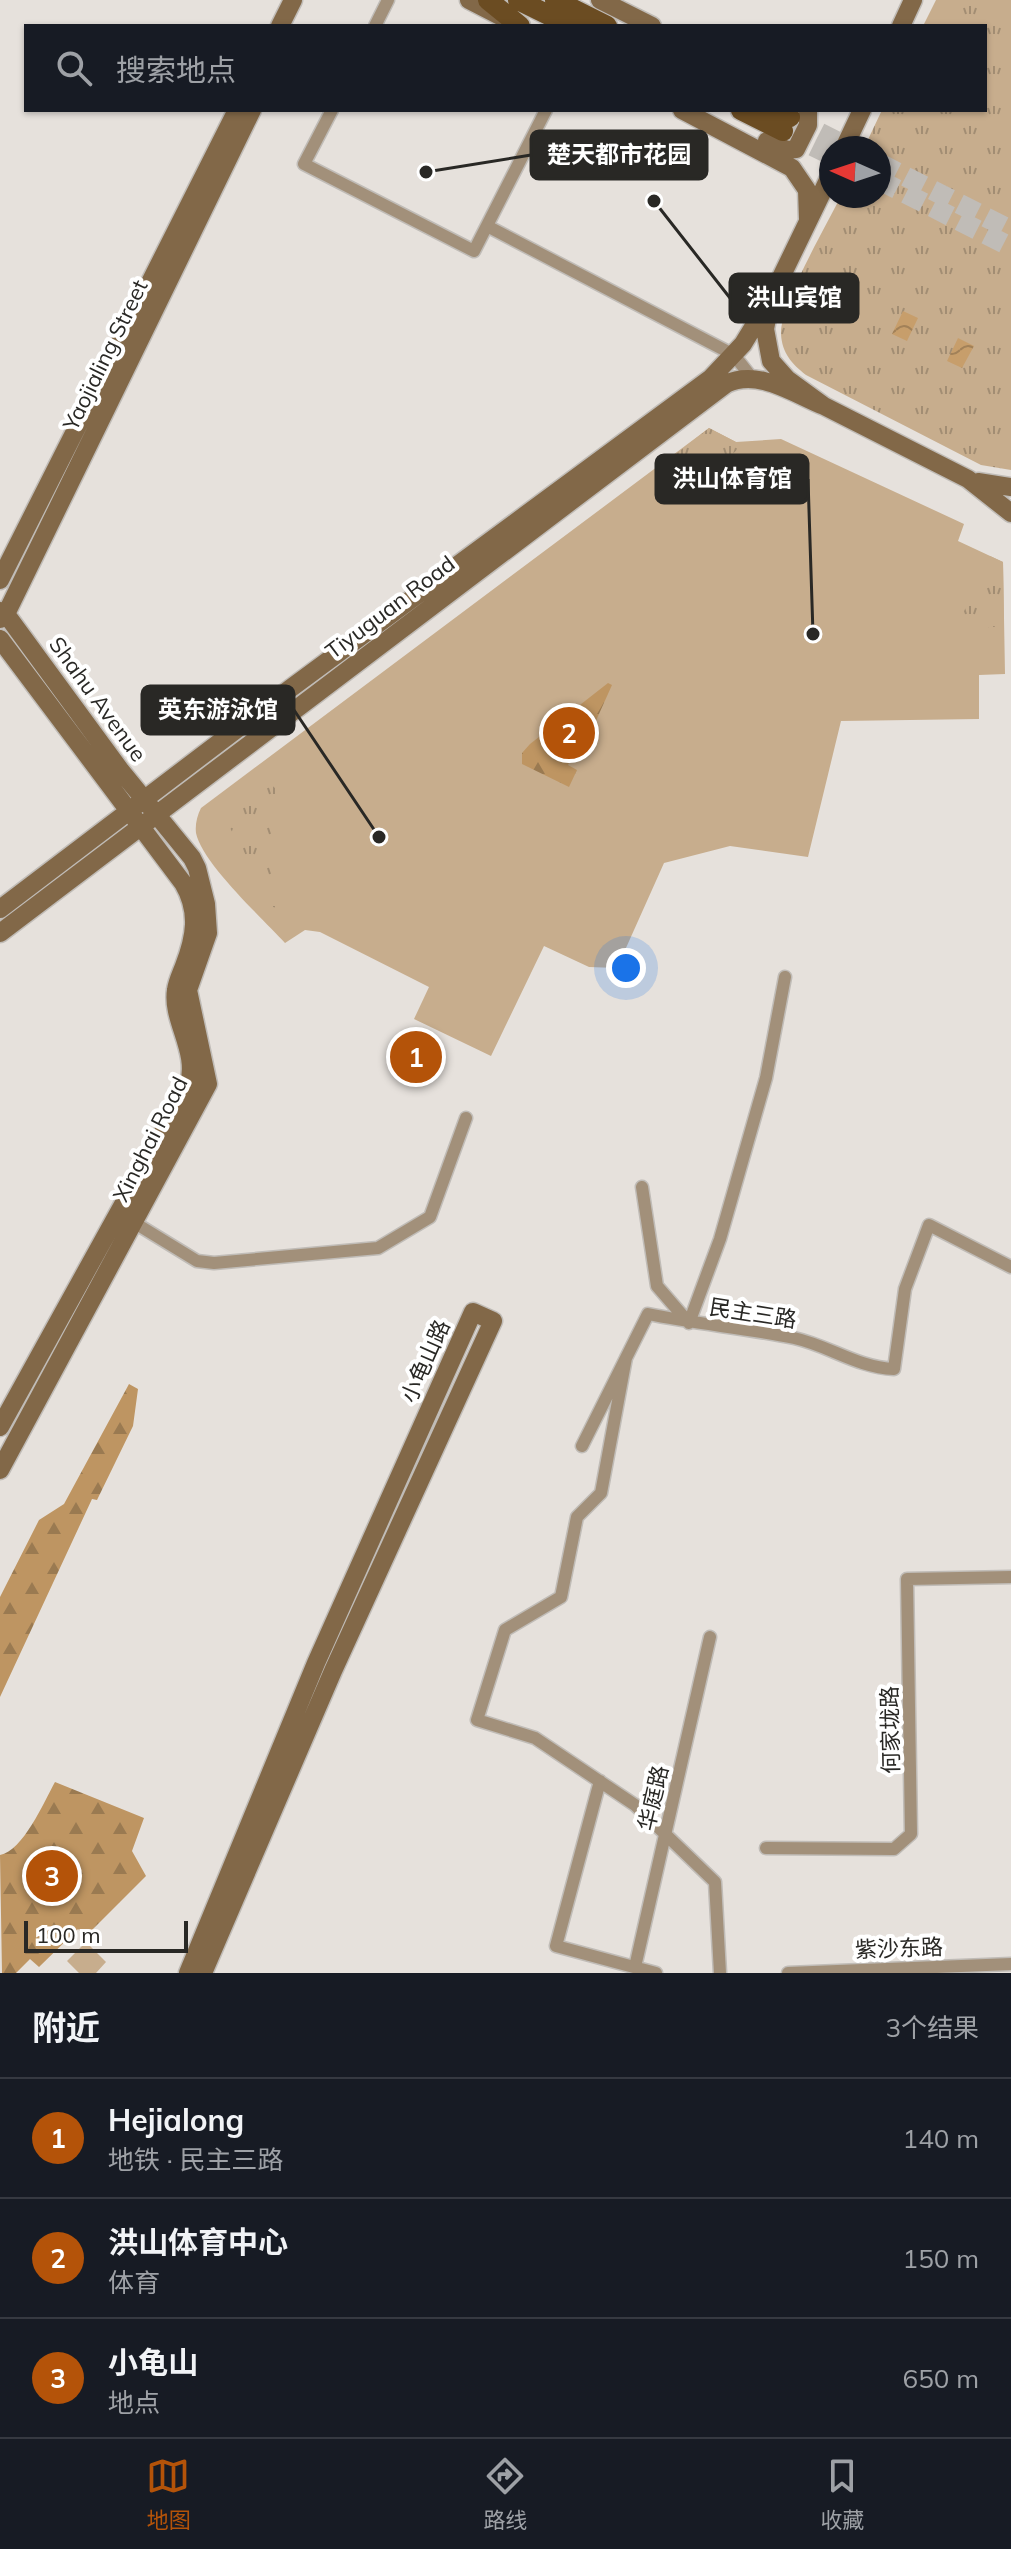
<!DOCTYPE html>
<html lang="zh">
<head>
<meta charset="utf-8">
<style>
	body { margin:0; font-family:Mulish,"Noto Sans SC",sans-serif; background:#20242c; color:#f1f3f6 }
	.compass { position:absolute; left:819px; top:136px; width:72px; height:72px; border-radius:50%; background:#171b24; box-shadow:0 2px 6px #0004; rotate:273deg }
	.scale { position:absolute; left:24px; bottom:20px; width:164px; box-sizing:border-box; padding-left:8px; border:4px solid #292825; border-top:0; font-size:22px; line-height:28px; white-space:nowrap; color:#292825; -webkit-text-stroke:6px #fff; paint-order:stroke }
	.you { position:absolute; left:626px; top:968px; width:28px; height:28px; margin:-20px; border:6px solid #fff; border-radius:50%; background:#1a73e8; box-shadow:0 0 0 12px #1a73e833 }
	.badge { display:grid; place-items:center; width:52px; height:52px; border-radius:50%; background:#b45309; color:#fff; font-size:26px; font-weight:700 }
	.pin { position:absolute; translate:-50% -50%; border:4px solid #fff; box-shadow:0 2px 8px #0006 }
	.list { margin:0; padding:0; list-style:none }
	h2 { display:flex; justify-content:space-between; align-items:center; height:104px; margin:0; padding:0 32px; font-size:34px }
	h2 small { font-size:26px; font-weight:400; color:#9ea1a6 }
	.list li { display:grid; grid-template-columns:52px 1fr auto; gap:24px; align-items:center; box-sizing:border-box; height:120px; padding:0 32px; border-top:2px solid #363941 }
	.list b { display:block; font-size:30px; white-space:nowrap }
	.list p { margin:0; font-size:26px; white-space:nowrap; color:#9ea1a6 }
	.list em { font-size:26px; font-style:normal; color:#9ea1a6 }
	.icon { flex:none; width:44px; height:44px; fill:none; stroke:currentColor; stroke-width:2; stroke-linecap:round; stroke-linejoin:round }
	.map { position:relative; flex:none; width:1011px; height:1973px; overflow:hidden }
	.search { position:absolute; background:#171b24; box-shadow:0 2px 6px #0004; left:24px; right:24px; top:24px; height:88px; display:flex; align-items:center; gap:20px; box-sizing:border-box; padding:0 28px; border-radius:0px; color:#9ea1a6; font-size:30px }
	.sheet { height:464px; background:#171b24 }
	nav { display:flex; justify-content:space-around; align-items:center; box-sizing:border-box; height:112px; border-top:2px solid #363941; background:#171b24; font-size:22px; color:#9ea1a6 }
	nav a { display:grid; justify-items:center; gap:4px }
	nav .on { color:#b45309 }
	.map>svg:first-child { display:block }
	.grass { fill:#c7ad8d }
	.forest { fill:url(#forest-firs) }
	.park { fill:url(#park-tufts) }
	.water { fill:url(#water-waves) }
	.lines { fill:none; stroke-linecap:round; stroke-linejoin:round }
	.primary-tunnel { stroke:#c0bcb7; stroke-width:20; stroke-dasharray:20 10; stroke-linecap:butt }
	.street-casing { stroke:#c0bcb7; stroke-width:15 }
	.secondary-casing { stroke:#c0bcb7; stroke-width:21 }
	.primary-casing { stroke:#c0bcb7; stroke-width:23 }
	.street { stroke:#a2907a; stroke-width:12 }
	.secondary { stroke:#826848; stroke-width:18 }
	.primary { stroke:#6b4c22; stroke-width:20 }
	.labels { text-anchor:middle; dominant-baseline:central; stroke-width:8; stroke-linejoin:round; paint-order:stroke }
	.street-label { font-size:22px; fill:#292825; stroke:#fff }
	.leader { fill:none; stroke:#292825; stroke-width:3 }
	.callout-dot { fill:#292825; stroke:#fff; stroke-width:3 }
	.callout { fill:#292825; stroke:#292825; stroke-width:3 }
	.callout-label { font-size:24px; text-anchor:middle; font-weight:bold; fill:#fff }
</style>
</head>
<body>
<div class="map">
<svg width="1011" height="1973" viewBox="0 0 1011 1973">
	<defs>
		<pattern id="forest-firs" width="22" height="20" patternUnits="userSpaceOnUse" patternTransform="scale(2)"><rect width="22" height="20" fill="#be9562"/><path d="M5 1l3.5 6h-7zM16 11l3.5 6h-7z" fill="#9a7a51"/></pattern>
		<pattern id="park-tufts" width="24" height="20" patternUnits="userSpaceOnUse" patternTransform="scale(2)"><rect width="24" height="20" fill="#c7ad8d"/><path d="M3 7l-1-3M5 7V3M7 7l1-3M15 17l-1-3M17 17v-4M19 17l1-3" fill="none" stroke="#a28d73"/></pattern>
		<pattern id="water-waves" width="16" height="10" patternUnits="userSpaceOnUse" patternTransform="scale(2)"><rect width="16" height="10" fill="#c79e6b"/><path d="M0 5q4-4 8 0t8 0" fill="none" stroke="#a28158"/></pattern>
	</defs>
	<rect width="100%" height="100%" fill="#e6e1dc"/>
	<path class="grass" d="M709,428L736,442L781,439L964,524L958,541L1003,562L1005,674L979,675V719L841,721L808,857L730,846L664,863L617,968L589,967L544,946L491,1056L414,1019L429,987L320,932L305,930L285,943C263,919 202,863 196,833C195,825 197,816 201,808Z
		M86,1942L106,1962L96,1973H79L67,1961Z"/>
	<path class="forest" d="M608,683L612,685L581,754L575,752L568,765L577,770L569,787L522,764V753L530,744Z
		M129,1384L138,1389L133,1426L97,1500L92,1499L0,1697V1597L39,1520L64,1504Z
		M55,1782L144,1818L132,1851L146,1876L86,1936L78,1929L39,1967L30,1959L16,1973H2L0,1855C23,1851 44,1802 55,1782Z"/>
	<path class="park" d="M936,0H1011V470L981,465L806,375C792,364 782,353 781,334C780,305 826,226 841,196H879V148H864L882,110H985V26H923Z
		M709,428L736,442L738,449L728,458L706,505L690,510L683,506L657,469Z
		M990,556L1003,562L1004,625C987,628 973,632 958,624Z
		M266,780L276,789C276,817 267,843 271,872C272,885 282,896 278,908L263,905L261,881L224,818C227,805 252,782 266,780Z"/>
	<path class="water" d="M903,311L918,318L907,341L892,334Z
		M958,338L974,346L962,368L947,361Z"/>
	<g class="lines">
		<path class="primary-tunnel" d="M793,119L850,148
			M786,133L831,155
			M879,163L1011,230
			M879,180L1011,247"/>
		<g class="street-casing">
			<path id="street" d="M375,26L388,0
				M332,110L304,164L474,251L546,110
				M487,226L734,355L752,378
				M642,1187L657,1286L689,1323L720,1239L766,1078L785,977
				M130,1220L197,1261L214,1263L378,1248L430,1217L466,1118
				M626,1358L601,1493L577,1517L561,1597L505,1630L477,1720L535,1738L635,1805L715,1882L720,1973
				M582,1446L648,1314C696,1324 746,1328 794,1338C830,1346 856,1367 894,1369L905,1289L929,1225L1011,1267
				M600,1781L556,1946L656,1973
				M766,1848L894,1849L911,1834L907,1579L1011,1577
				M635,1967L710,1637
				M788,1973L1011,1964"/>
		</g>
		<g class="secondary-casing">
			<path id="secondary" d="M469,0L502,17
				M600,0L652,26
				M280,26L293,0
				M901,26L913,0
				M682,110L792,168L807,190L808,219
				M767,141L787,150L796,149L808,125V110
				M844,148L862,110
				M831,174L771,298L765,329L771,361L787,379L824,406L968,479L1011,513
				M978,482L1011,487
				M0,580L237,110
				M0,611L6,614L121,771L192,858L197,868L206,904L208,933L188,990L208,1084L0,1470
				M0,619L6,614L252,110
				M0,639L183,883C200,912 195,937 184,966C181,974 177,982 176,990C171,1021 200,1052 188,1087L0,1427
				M0,909L291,688L711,378L743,344L771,298
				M0,933L726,384C758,368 794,394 824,406
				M188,1973L316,1663L473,1312L493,1321L333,1671L203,1973"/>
		</g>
		<g class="primary-casing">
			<path id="primary" d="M488,0L520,26
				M518,0L571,26
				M555,0L607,26
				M741,110L783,131
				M775,110L790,117"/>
		</g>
		<use href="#street" class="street"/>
		<use href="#secondary" class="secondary"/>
		<use href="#primary" class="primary"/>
	</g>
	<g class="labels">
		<g class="street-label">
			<text transform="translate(105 355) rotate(-64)">Yaojialing Street</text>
			<text transform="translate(390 607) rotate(-37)">Tiyuguan Road</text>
			<text transform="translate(98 699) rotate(54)">Shahu Avenue</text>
			<text transform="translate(150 1139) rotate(-63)">Xinghai Road</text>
			<text transform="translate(753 1313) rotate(9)">民主三路</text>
			<text transform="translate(425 1361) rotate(-66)">小龟山路</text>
			<text transform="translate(890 1730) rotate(-91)">何家垅路</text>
			<text transform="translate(653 1798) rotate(-77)">华庭路</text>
			<text transform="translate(899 1948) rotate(-2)">紫沙东路</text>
		</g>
	</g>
	<path class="leader" d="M426 172L531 155M654 201L730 298M813 634L808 479M379 837L294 710"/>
	<g class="callout-dot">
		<circle cx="426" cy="172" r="8"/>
		<circle cx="654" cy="201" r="8"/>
		<circle cx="813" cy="634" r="8"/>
		<circle cx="379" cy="837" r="8"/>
	</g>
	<g class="callout">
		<rect x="531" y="131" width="176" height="48" rx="8"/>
		<rect x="730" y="274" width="128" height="48" rx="8"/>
		<rect x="656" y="455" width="152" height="48" rx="8"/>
		<rect x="142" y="686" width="152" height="48" rx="8"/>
	</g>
	<g class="callout-label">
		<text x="619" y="163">楚天都市花园</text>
		<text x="794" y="306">洪山宾馆</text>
		<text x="732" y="487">洪山体育馆</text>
		<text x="218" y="718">英东游泳馆</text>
	</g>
</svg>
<svg class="compass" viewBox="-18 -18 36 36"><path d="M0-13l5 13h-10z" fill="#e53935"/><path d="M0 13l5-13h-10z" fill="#9ea1a6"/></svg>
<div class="scale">100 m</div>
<div class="you"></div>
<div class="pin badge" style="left:416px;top:1057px">1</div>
<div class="pin badge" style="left:569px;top:733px">2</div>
<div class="pin badge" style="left:52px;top:1876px">3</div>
<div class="search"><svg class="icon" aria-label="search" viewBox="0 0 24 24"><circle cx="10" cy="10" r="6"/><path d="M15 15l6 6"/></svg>搜索地点</div>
</div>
<section class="sheet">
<h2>附近<small>3个结果</small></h2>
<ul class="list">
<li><span class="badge">1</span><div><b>Hejialong</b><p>地铁 · 民主三路</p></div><em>140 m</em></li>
<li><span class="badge">2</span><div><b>洪山体育中心</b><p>体育</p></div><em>150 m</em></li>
<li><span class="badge">3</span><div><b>小龟山</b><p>地点</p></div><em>650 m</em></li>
</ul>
</section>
<nav>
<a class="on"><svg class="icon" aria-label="map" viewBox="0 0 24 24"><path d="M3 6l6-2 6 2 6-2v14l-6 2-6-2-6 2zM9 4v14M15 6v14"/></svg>地图</a>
<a><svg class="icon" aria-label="directions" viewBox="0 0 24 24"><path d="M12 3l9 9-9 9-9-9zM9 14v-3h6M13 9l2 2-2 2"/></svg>路线</a>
<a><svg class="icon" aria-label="saved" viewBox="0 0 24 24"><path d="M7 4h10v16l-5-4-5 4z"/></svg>收藏</a>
</nav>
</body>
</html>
